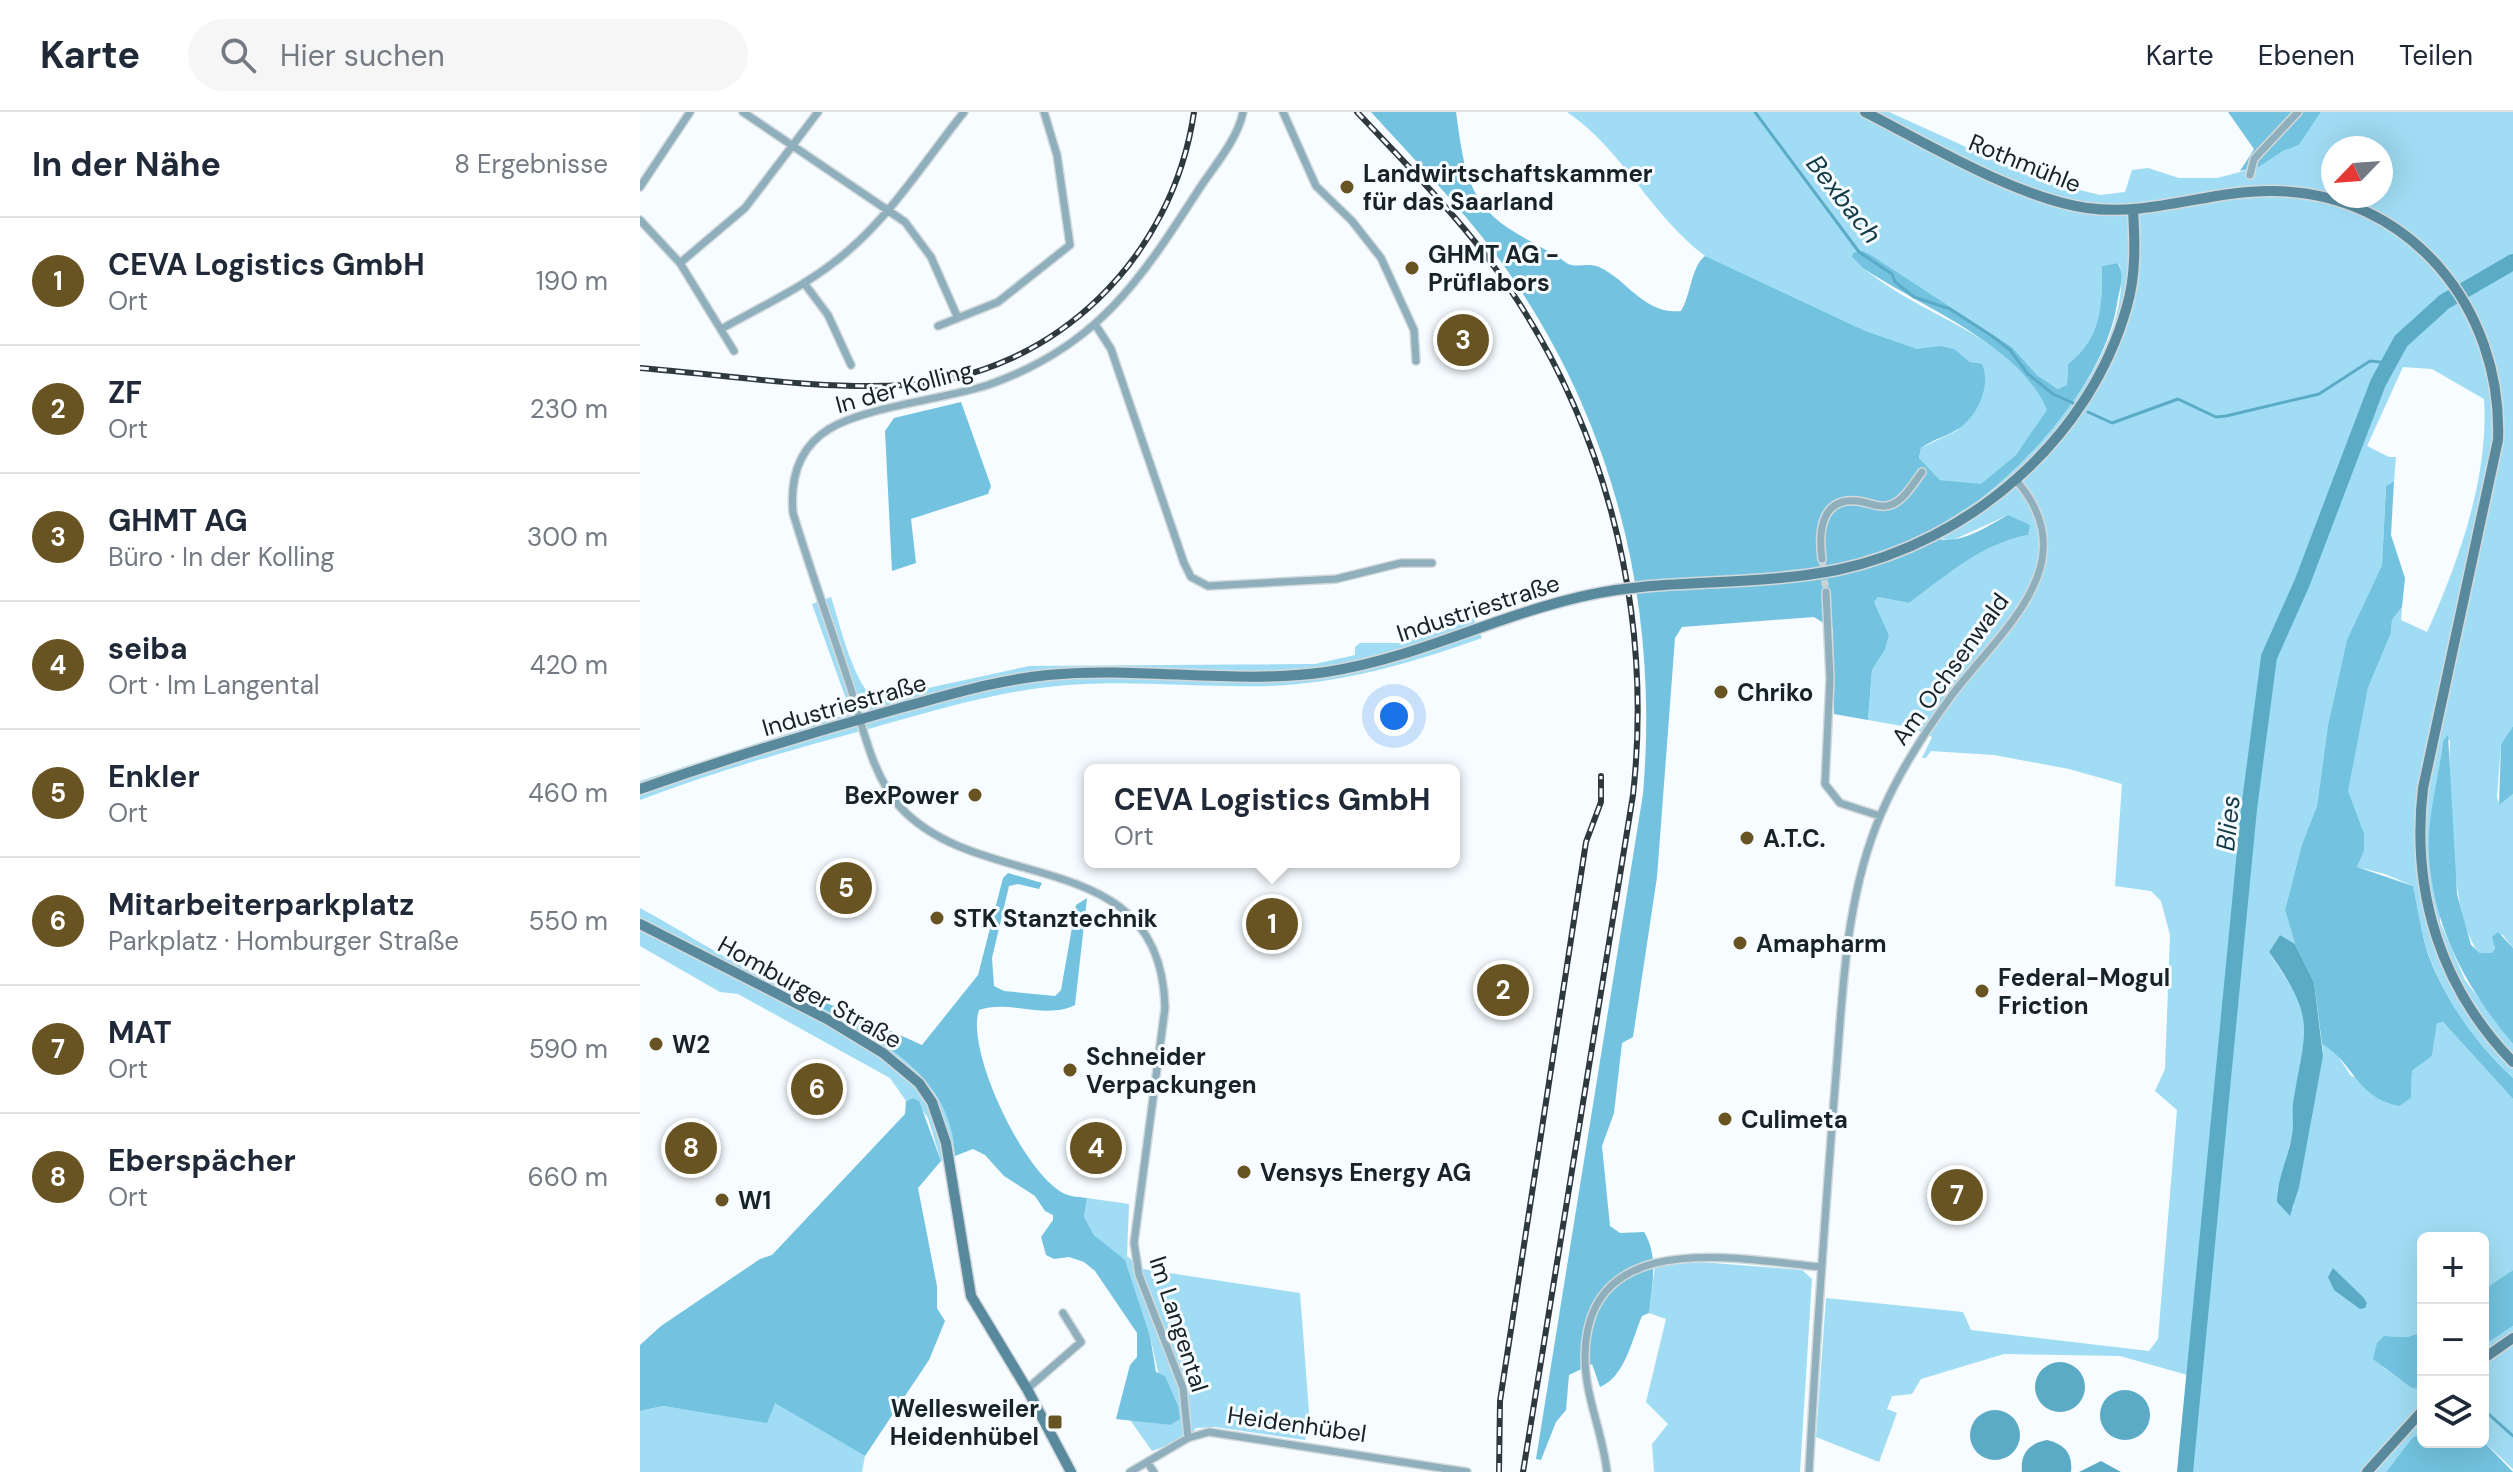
<!DOCTYPE html>
<html lang="de">
<head>
<meta charset="utf-8">
<style>
	body { margin:0; font-family:"DM Sans",sans-serif; background:#f6f6f7; color:#1f2937 }
	.controls { position:absolute; right:24px; bottom:24px; display:grid; overflow:hidden; border-radius:12px; box-shadow:0 8px 32px #0002 }
	.controls button { width:72px; height:72px; display:grid; place-items:center; padding:0; border:0; border-bottom:2px solid #e0e1e3; background:#fff; color:#1f2937; font:40px sans-serif }
	.compass { position:absolute; left:1681px; top:24px; width:72px; height:72px; border-radius:50%; background:#fff; box-shadow:0 8px 32px #0002; rotate:245deg }
	.you { position:absolute; left:754px; top:604px; width:28px; height:28px; margin:-20px; border:6px solid #fff; border-radius:50%; background:#1a73e8; box-shadow:0 0 0 12px #1a73e833 }
	.badge { display:grid; place-items:center; width:52px; height:52px; border-radius:50%; background:#685423; color:#fff; font-size:26px; font-weight:700 }
	.pin { position:absolute; translate:-50% -50%; border:4px solid #fff; box-shadow:0 2px 8px #0006 }
	.popup { position:absolute; left:444px; top:652px; width:376px; height:104px; box-sizing:border-box; display:grid; place-content:center; border-radius:12px; background:#fff; filter:drop-shadow(0 2px 6px #0005); font-size:26px; white-space:nowrap; color:#747a83 }
	.popup b { font-size:30px; color:#1f2937 }
	.popup::after { content:''; position:absolute; left:50%; top:100%; margin-left:-16px; border:16px solid transparent; border-top-color:#fff }
	.list { margin:0; padding:0; list-style:none }
	h2 { display:flex; justify-content:space-between; align-items:center; height:104px; margin:0; padding:0 32px; font-size:34px }
	h2 small { font-size:26px; font-weight:400; color:#747a83 }
	.list li { display:grid; grid-template-columns:52px 1fr auto; gap:24px; align-items:center; box-sizing:border-box; height:128px; padding:0 32px; border-top:2px solid #e0e1e3 }
	.list b { display:block; font-size:30px; white-space:nowrap }
	.list p { margin:0; font-size:26px; white-space:nowrap; color:#747a83 }
	.list em { font-size:26px; font-style:normal; color:#747a83 }
	.icon { flex:none; width:44px; height:44px; fill:none; stroke:currentColor; stroke-width:2; stroke-linecap:round; stroke-linejoin:round }
	.map { position:relative; flex:none; width:1873px; height:1360px; overflow:hidden }
	header { display:flex; align-items:center; gap:48px; box-sizing:border-box; height:112px; padding:0 40px; background:#fff; border-bottom:2px solid #e0e1e3 }
	header strong { font-size:38px }
	nav { display:flex; gap:44px; margin-inline-start:auto; font-size:28px }
	.search { width:560px; height:72px; background:#f6f6f7; display:flex; align-items:center; gap:20px; box-sizing:border-box; padding:0 28px; border-radius:44px; color:#747a83; font-size:30px }
	main { display:flex }
	aside { flex:1; background:#fff }
	.map>svg:first-child { display:block }
	.green { fill:#a0ddf4; fill-rule:evenodd }
	.forest { fill:#73c3e0 }
	.water { fill:#5babc7 }
	.lines { fill:none; stroke-linecap:round; stroke-linejoin:round }
	.stream { stroke:#5babc7; stroke-width:3 }
	.river { stroke:#5babc7; stroke-width:16 }
	.street-tunnel { stroke:#c9d1d4; stroke-width:7; stroke-dasharray:7 3.5; stroke-linecap:butt }
	.street-casing { stroke:#d2d9dc; stroke-width:10 }
	.secondary-casing { stroke:#d2d9dc; stroke-width:13 }
	.street { stroke:#8eafbb; stroke-width:7 }
	.secondary { stroke:#58899c; stroke-width:10 }
	.rail-casing { stroke:#2d393d; stroke-width:6 }
	.rail { stroke:#f6fcff; stroke-width:3; stroke-dasharray:9; stroke-linecap:butt }
	.secondary-bridge-casing { stroke:#d2d9dc; stroke-width:13; stroke-linecap:butt }
	.secondary-bridge { stroke:#58899c; stroke-width:10 }
	.poi-dot { fill:#685423; stroke:#f6fcff; stroke-width:3 }
	.labels { text-anchor:middle; dominant-baseline:central; stroke-width:6; stroke-linejoin:round; paint-order:stroke }
	.street-label { font-size:24px; fill:#172327; stroke:#f6fcff }
	.poi-label { font-size:24px; font-weight:bold; fill:#172327; stroke:#f6fcff; text-anchor:start }
	.water-label { font-size:26px; font-style:italic; fill:#143a47; stroke:#f6fcff }
</style>
</head>
<body>
<header>
<strong>Karte</strong>
<div class="search"><svg class="icon" aria-label="search" viewBox="0 0 24 24"><circle cx="10" cy="10" r="6"/><path d="M15 15l6 6"/></svg>Hier suchen</div>
<nav><a>Karte</a><a>Ebenen</a><a>Teilen</a></nav>
</header>
<main>
<aside>
<h2>In der Nähe<small>8 Ergebnisse</small></h2>
<ul class="list">
<li><span class="badge">1</span><div><b>CEVA Logistics GmbH</b><p>Ort</p></div><em>190 m</em></li>
<li><span class="badge">2</span><div><b>ZF</b><p>Ort</p></div><em>230 m</em></li>
<li><span class="badge">3</span><div><b>GHMT AG</b><p>Büro · In der Kolling</p></div><em>300 m</em></li>
<li><span class="badge">4</span><div><b>seiba</b><p>Ort · Im Langental</p></div><em>420 m</em></li>
<li><span class="badge">5</span><div><b>Enkler</b><p>Ort</p></div><em>460 m</em></li>
<li><span class="badge">6</span><div><b>Mitarbeiterparkplatz</b><p>Parkplatz · Homburger Straße</p></div><em>550 m</em></li>
<li><span class="badge">7</span><div><b>MAT</b><p>Ort</p></div><em>590 m</em></li>
<li><span class="badge">8</span><div><b>Eberspächer</b><p>Ort</p></div><em>660 m</em></li>
</ul>
</aside>
<div class="map">
<svg width="1873" height="1360" viewBox="0 0 1873 1360">
	<rect width="100%" height="100%" fill="#f6fcff"/>
	<path class="green" d="M927,0H1249L1399,68L1460,83L1485,80L1492,58L1508,56L1539,66H1577L1619,55L1643,39L1659,33L1681,0H1873V614L1861,632L1857,685L1859,692L1873,682V836L1862,822L1852,841H1840C1810,812 1808,671 1810,628L1803,629L1799,659L1800,810L1825,868L1873,932V966C1837,933 1805,888 1788,841C1781,820 1778,796 1773,774L1745,762L1717,755L1724,739L1707,679L1728,576L1751,521L1752,508L1762,495L1761,508L1787,520C1819,449 1849,365 1844,287L1792,257L1763,255L1727,334L1749,345H1756L1754,369L1746,374L1742,453L1707,529L1688,613L1677,694L1662,732L1645,798L1655,832L1640,823L1629,840L1661,890L1666,917L1653,995V1020L1637,1080L1653,1097L1683,944L1682,932L1694,938L1711,964L1771,986L1772,959L1792,944L1797,910H1803L1873,987V1158L1843,1178V1126H1783V1220L1767,1225L1744,1224L1743,1255L1770,1275L1783,1279V1319L1772,1326L1746,1360H1540L1551,1264L1480,1244L1364,1242L1281,1267L1272,1282L1252,1284L1247,1297L1257,1301L1239,1350L1176,1325L1186,1186L1323,1200L1331,1218L1509,1239L1518,1227L1537,998L1515,979L1525,957L1530,823L1521,789L1511,779L1475,774L1482,672L1429,657L1354,643L1291,639L1286,646H1282L1292,625L1273,616L1228,608L1232,558L1245,538L1249,523L1234,490L1238,485L1269,491C1309,462 1339,433 1388,423L1368,403L1311,429L1290,423C1303,407 1327,398 1344,384C1403,339 1492,234 1480,154L1477,151L1462,154C1462,195 1462,227 1428,252L1427,274L1418,277L1397,263L1372,235L1231,143L1213,146C1269,204 1374,218 1408,299L1376,343L1341,373L1300,368L1279,346L1281,336L1318,318L1330,250C1304,230 1294,243 1268,235C1212,217 1132,183 1082,155C1016,117 989,42 927,0ZM1693,36H1741V84H1693Z
		M191,485C199,508 216,586 241,588C255,589 265,580 275,574L288,576L389,554L675,552L715,543V535L720,531H759L833,506L842,526C772,551 703,571 629,574C562,576 495,568 428,573C361,578 296,598 232,616C154,637 76,659 0,688V669L211,601L172,492Z
		M0,796C40,818 78,842 118,863C169,889 230,913 273,952C299,976 314,1009 315,1044L301,1049L288,1006L273,986L266,989L250,966L98,882L80,880L0,834Z
		M447,1086L489,1092L487,1144L503,1157L660,1181L670,1313L665,1328L576,1315L556,1316L548,1326L512,1339L490,1308L530,1313L510,1224L485,1149L454,1123L444,1105Z
		M1060,1150L1162,1158L1172,1167L1160,1360H1014L1012,1332L1028,1312L1006,1290L1026,1207L1009,1201L1015,1154Z
		M1873,1214V1357L1843,1329V1234Z
		M135,1290L225,1344L222,1360H0V1299L23,1294L126,1310Z"/>
	<path class="forest" d="M731,0H816C823,48 825,87 868,116C888,129 909,138 928,152C939,156 948,150 959,155C988,168 1004,203 1041,199C1051,183 1051,155 1065,144L1225,219L1277,237L1300,234L1314,237L1330,250L1342,252C1351,273 1339,301 1321,315C1309,324 1293,327 1281,336L1279,346L1300,368L1341,372L1376,343L1407,298C1381,233 1279,194 1223,156L1212,145L1213,141L1222,139L1231,143L1372,235L1397,263L1418,277L1427,273L1428,252C1462,226 1462,194 1462,154L1477,151C1486,161 1479,179 1477,192C1466,262 1399,341 1344,384C1327,398 1304,407 1290,423C1313,438 1346,415 1368,403L1390,413L1388,423C1339,433 1309,462 1269,491L1238,485L1234,490L1249,523L1245,538L1232,558L1228,608L1194,602L1193,517L1174,505L1042,515L1035,526L1017,765L993,925L982,931L974,1001L962,1034L970,1114L980,1121L1004,1120C1019,1144 1012,1173 1009,1201L1002,1204C992,1227 985,1265 960,1275L952,1252L929,1263L926,1298L916,1310L901,1348L896,1347L1003,682C1019,495 976,316 869,161C829,103 778,52 731,0Z
		M1588,0H1681L1659,33L1643,39L1619,55L1600,59L1614,37Z
		M321,290L351,374L348,382L271,407L276,451L252,459L245,319L254,306Z
		M1754,369L1751,423L1765,466L1762,495L1752,508L1751,521L1728,576L1708,679L1724,722V739L1717,755L1773,774C1778,796 1781,820 1788,842C1805,888 1837,933 1873,966V987L1803,910L1797,911L1792,944L1772,959L1771,986L1759,994C1715,985 1714,950 1682,932L1674,870L1655,832L1645,798L1662,732L1677,694L1688,613L1707,528L1742,453L1746,374Z
		M1873,614V682L1859,693L1861,632Z
		M1808,623L1817,782L1831,833L1840,841H1852L1855,836L1852,825L1858,820L1873,836V932C1827,877 1794,817 1789,745C1786,708 1799,666 1803,629Z
		M368,761L402,771L399,777L378,772L369,774L352,846L354,874L364,879L415,884L421,878L436,793L447,786L435,893C405,908 369,887 339,898C325,938 384,1061 423,1081C430,1085 440,1085 447,1086L444,1105L454,1123L485,1148L510,1224L516,1260L525,1264L538,1294L540,1307L530,1313L476,1307L490,1253L497,1245V1221L455,1159L444,1150L429,1145L414,1147L406,1143L401,1125L413,1108V1103L405,1099L395,1084L364,1064L345,1043L333,1037L315,1044C312,962 239,928 175,892L180,889L229,906L231,910L282,933L338,863L363,766Z
		M273,986L279,989L301,1049L278,1076L297,1174V1196L305,1209L289,1248L225,1344L135,1291L127,1311L23,1294L0,1299V1233L21,1214L120,1147L132,1143L265,1002L266,989Z
		M1873,1158V1214L1843,1234V1178Z
		M1783,1220V1279L1770,1275L1733,1247L1737,1231L1744,1224L1767,1225Z
		M1783,1319V1330L1843,1329L1873,1360H1746L1772,1326Z"/>
	<path class="water" d="M1640,823L1655,832L1674,870L1683,944L1659,1075L1650,1104L1637,1090C1637,1067 1648,1046 1652,1023C1654,1013 1652,1002 1653,992C1665,915 1678,910 1629,840Z
		M1693,1156L1723,1185L1727,1191L1725,1196L1720,1197L1694,1178L1688,1165Z
		M1395 1275a25 25 0 1 1 50 0a25 25 0 1 1-50 0Z
		M1460 1303a25 25 0 1 1 50 0a25 25 0 1 1-50 0Z
		M1330 1323a25 25 0 1 1 50 0a25 25 0 1 1-50 0Z
		M1407,1328C1425,1332 1433,1342 1431,1360H1382C1380,1342 1389,1331 1407,1328Z
		M1461,1349L1481,1360H1439Z"/>
	<g class="lines">
		<path class="stream" d="M1115,0L1219,140L1252,162L1255,170L1274,185L1310,197L1352,224L1370,238L1388,262L1413,282L1433,291
			M1448,300L1472,311L1538,287L1576,305L1586,304L1679,282L1730,249L1751,251
			M1843,1297L1873,1324"/>
		<path class="river" d="M1545,1360L1609,697L1629,545L1662,471L1738,271L1761,229L1804,190L1873,150"/>
		<path class="street-tunnel" d="M1182,447L1186,480"/>
		<g class="street-casing">
			<path id="street" d="M103,0L265,110L291,145L317,204
				M643,0L676,74L712,109L741,146L774,218L776,249
				M1610,63L1614,47L1658,0
				M0,75L50,0
				M0,108L40,151L94,239
				M40,151L105,96L178,0
				M164,171L188,203L211,253
				M455,212L471,237L544,451L551,465L568,474L696,467L761,451H792
				M298,214L358,190L430,133L417,43L404,0
				M83,216C126,192 172,171 209,138C254,99 287,46 324,0
				M1182,447C1178,417 1182,382 1223,390C1233,392 1242,397 1253,392C1265,386 1274,371 1282,360
				M1186,480L1190,567L1185,672L1200,691L1240,704
				M387,1277L441,1230L423,1201
				M548,1326L543,1276L499,1163L494,1131L525,896C521,731 344,784 261,696C231,663 222,610 208,568C190,513 170,457 153,401C150,367 158,336 189,317C224,295 305,287 348,273C459,234 501,167 561,74C576,52 598,26 603,0
				M507,1350L514,1360
				M490,1360L548,1326L569,1320L827,1360
				M967,1360C963,1322 945,1284 945,1246C945,1114 1096,1147 1181,1155
				M1169,1360C1176,1231 1185,1103 1195,975C1203,883 1204,788 1241,702C1259,660 1284,621 1312,583C1361,518 1448,451 1376,368"/>
		</g>
		<g class="secondary-casing">
			<path id="secondary" d="M1225,0C1288,32 1377,86 1447,96C1510,105 1570,78 1633,79C1770,80 1863,197 1858,328L1783,676C1771,779 1800,875 1873,950
				M1010,474C1072,469 1136,470 1197,458C1330,430 1450,327 1487,194C1496,163 1495,130 1493,98
				M0,677C86,647 173,620 260,596C309,583 357,568 408,563C500,554 593,573 686,560C786,545 875,493 976,478
				M0,812L187,907L243,941L279,971L292,990L306,1031L331,1184L387,1277L431,1360
				M1843,1247L1873,1226
				M1727,1360L1783,1298"/>
		</g>
		<use href="#street" class="street"/>
		<use href="#secondary" class="secondary"/>
		<g class="rail-casing">
			<path id="rail" d="M717,0C761,47 808,94 847,145C963,299 1014,492 993,683L883,1360
				M0,256C87,263 178,278 266,273C415,263 533,145 554,0
				M859,1360L860,1289L946,730L961,690V664"/>
		</g>
		<use href="#rail" class="rail"/>
		<g class="secondary-bridge-casing">
			<path id="secondary-bridge" d="M976,478L1010,474"/>
		</g>
		<use href="#secondary-bridge" class="secondary-bridge"/>
	</g>
	<g class="poi-dot">
		<circle cx="707" cy="75" r="8"/>
		<circle cx="772" cy="156" r="8"/>
		<circle cx="1081" cy="580" r="8"/>
		<circle cx="335" cy="683" r="8"/>
		<circle cx="1107" cy="726" r="8"/>
		<circle cx="297" cy="806" r="8"/>
		<circle cx="1100" cy="831" r="8"/>
		<circle cx="1342" cy="879" r="8"/>
		<circle cx="16" cy="932" r="8"/>
		<circle cx="430" cy="958" r="8"/>
		<circle cx="1085" cy="1007" r="8"/>
		<circle cx="604" cy="1060" r="8"/>
		<circle cx="82" cy="1088" r="8"/>
		<rect x="407" y="1302" width="16" height="16" rx="4"/>
	</g>
	<g class="labels">
		<g class="street-label">
			<text transform="translate(1385 51) rotate(22)">Rothmühle</text>
			<text transform="translate(264 275) rotate(-15)">In der Kolling</text>
			<text transform="translate(838 496) rotate(-18)">Industriestraße</text>
			<text transform="translate(1310 557) rotate(-54)">Am Ochsenwald</text>
			<text transform="translate(204 593) rotate(-16)">Industriestraße</text>
			<text transform="translate(170 880) rotate(29)">Homburger Straße</text>
			<text transform="translate(539 1212) rotate(72)">Im Langental</text>
			<text transform="translate(657 1312) rotate(8)">Heidenhübel</text>
		</g>
		<g class="poi-label">
			<text x="723" y="61">Landwirtschaftskammer<tspan x="723" dy="28">für das Saarland</tspan></text>
			<text x="788" y="142">GHMT AG -<tspan x="788" dy="28">Prüflabors</tspan></text>
			<text x="1097" y="580">Chriko</text>
			<text x="319" y="683" text-anchor="end">BexPower</text>
			<text x="1123" y="726">A.T.C.</text>
			<text x="313" y="806">STK Stanztechnik</text>
			<text x="1116" y="831">Amapharm</text>
			<text x="1358" y="865">Federal-Mogul<tspan x="1358" dy="28">Friction</tspan></text>
			<text x="32" y="932">W2</text>
			<text x="446" y="944">Schneider<tspan x="446" dy="28">Verpackungen</tspan></text>
			<text x="1101" y="1007">Culimeta</text>
			<text x="620" y="1060">Vensys Energy AG</text>
			<text x="98" y="1088">W1</text>
			<text x="399" y="1296" text-anchor="end">Wellesweiler<tspan x="399" dy="28">Heidenhübel</tspan></text>
		</g>
		<g class="water-label">
			<text transform="translate(1204 87) rotate(52)">Bexbach</text>
			<text transform="translate(1588 711) rotate(-84)">Blies</text>
		</g>
	</g>
</svg>
<div class="controls">
<button>+</button>
<button>−</button>
<button><svg class="icon" aria-label="layers" viewBox="0 0 24 24"><path d="M12 4l9 5-9 5-9-5zM3 14l9 5 9-5"/></svg></button>
</div>
<svg class="compass" viewBox="-18 -18 36 36"><path d="M0-13l5 13h-10z" fill="#e53935"/><path d="M0 13l5-13h-10z" fill="#747a83"/></svg>
<div class="you"></div>
<div class="pin badge" style="left:632px;top:812px">1</div>
<div class="popup"><b>CEVA Logistics GmbH</b>Ort</div>
<div class="pin badge" style="left:863px;top:878px">2</div>
<div class="pin badge" style="left:823px;top:228px">3</div>
<div class="pin badge" style="left:456px;top:1036px">4</div>
<div class="pin badge" style="left:206px;top:776px">5</div>
<div class="pin badge" style="left:177px;top:977px">6</div>
<div class="pin badge" style="left:1317px;top:1083px">7</div>
<div class="pin badge" style="left:51px;top:1036px">8</div>
</div>
</main>
</body>
</html>
